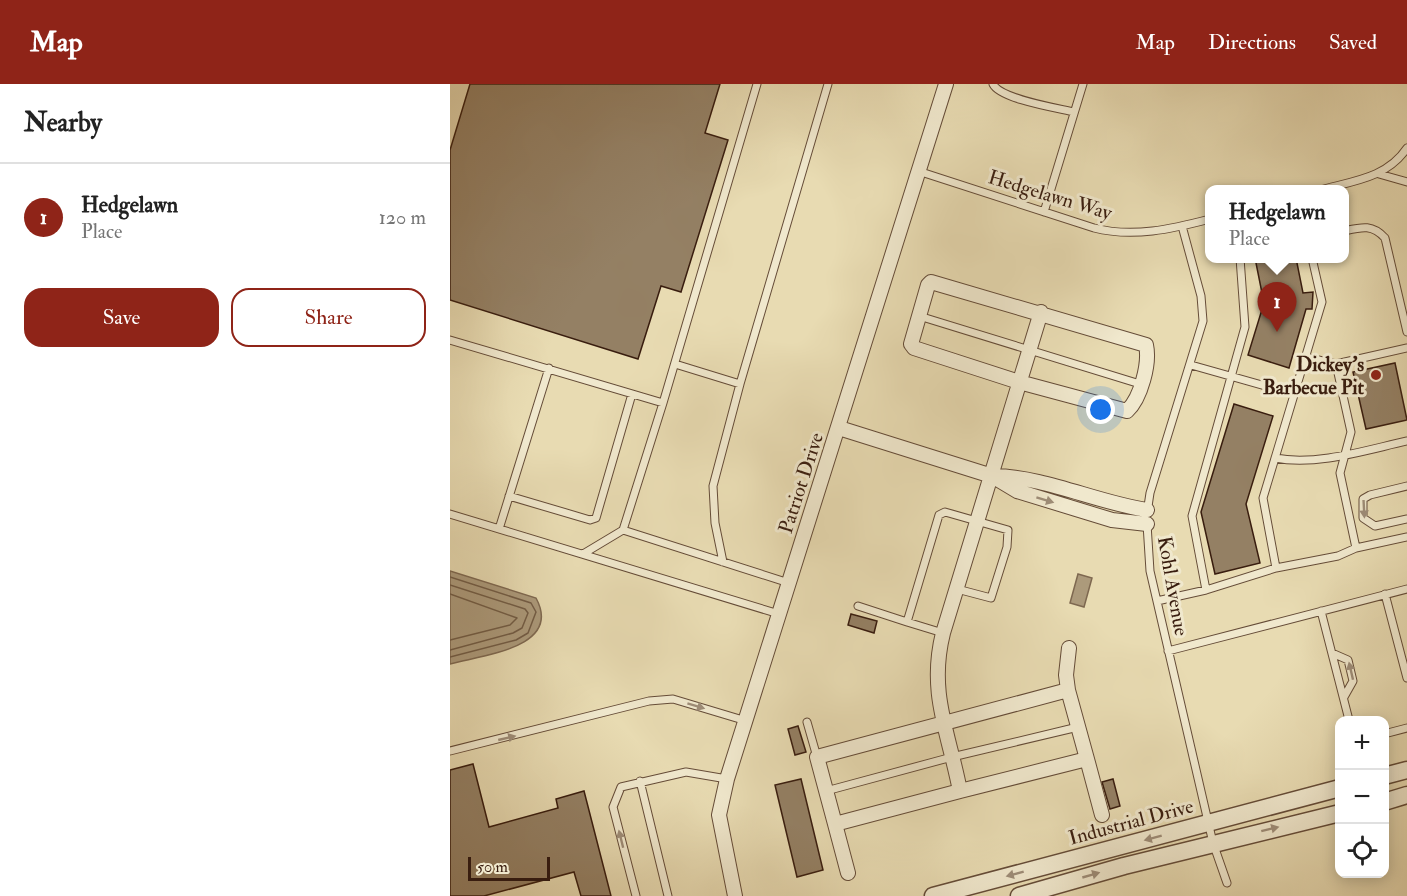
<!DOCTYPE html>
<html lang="en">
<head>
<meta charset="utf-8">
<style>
	body { margin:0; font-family:"IM FELL Double Pica",serif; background:#f6f6f6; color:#222 }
	.controls { position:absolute; right:18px; bottom:18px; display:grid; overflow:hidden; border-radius:12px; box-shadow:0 3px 15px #0003 }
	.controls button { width:54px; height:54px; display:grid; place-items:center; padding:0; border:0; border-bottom:2px solid #e0e0e0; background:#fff; color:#222; font:30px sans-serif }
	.scale { position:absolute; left:18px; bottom:15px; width:82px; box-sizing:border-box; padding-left:6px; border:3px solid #391d0f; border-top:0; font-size:16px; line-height:21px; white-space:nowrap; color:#391d0f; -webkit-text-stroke:4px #f0e8cd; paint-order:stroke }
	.you { position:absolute; left:651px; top:326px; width:21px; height:21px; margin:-15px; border:4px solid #fff; border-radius:50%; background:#1a73e8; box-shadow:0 0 0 9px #1a73e833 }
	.badge { display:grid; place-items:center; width:39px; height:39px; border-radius:50%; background:#8f2418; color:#fff; font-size:20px; font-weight:700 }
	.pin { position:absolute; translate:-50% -50px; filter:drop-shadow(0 2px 3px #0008) }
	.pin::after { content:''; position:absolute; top:32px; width:21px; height:18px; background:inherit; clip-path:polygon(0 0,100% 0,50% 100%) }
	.popup { position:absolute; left:755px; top:101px; width:144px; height:78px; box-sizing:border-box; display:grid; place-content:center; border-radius:12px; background:#fff; filter:drop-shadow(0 2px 4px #0005); font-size:20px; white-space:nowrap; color:#767676 }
	.popup b { font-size:22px; color:#222 }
	.popup::after { content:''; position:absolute; left:50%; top:100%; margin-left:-12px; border:12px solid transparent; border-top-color:#fff }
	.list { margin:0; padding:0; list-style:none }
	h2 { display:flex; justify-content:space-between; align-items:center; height:78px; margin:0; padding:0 24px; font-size:26px }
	h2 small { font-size:20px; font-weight:400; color:#767676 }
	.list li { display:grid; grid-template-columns:39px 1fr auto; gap:18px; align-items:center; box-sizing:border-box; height:108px; padding:0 24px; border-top:2px solid #e0e0e0 }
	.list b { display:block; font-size:22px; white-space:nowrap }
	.list p { margin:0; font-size:20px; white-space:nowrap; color:#767676 }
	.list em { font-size:20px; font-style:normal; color:#767676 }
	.actions { display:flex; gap:12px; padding:18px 24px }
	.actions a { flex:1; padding:14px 0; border:2px solid #8f2418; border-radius:18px; text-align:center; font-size:21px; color:#8f2418 }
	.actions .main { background:#8f2418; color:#fff }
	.icon { flex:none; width:33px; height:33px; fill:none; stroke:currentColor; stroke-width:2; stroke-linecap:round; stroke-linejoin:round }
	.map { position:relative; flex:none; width:957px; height:812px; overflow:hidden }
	header { display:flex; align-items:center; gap:36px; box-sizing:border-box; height:84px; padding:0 30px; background:#8f2418; color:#fff }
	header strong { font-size:28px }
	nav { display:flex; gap:33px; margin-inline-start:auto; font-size:21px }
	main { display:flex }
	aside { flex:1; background:#fff }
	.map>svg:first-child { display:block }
	.water { fill:#ac9a7b; stroke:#7e6850; stroke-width:1.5 }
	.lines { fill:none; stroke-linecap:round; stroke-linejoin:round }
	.shore { stroke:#725c45; stroke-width:1.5 }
	.building { fill:#948064; stroke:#391d0f; stroke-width:1.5 }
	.service-casing { stroke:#654c38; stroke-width:9 }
	.minor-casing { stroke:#654c38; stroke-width:16 }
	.tertiary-casing { stroke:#654c38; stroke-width:19 }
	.service { stroke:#f0e8cd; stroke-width:7 }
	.minor { stroke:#f0e8cd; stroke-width:14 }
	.tertiary { stroke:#f0e8cd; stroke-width:16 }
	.oneway { fill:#9e8d78 }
	.poi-dot { fill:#8f2418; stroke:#f0e8cd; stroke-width:2 }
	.labels { text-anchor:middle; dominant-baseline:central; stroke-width:6; stroke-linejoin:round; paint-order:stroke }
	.street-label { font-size:20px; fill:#391d0f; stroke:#f0e8cd }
	.poi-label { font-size:20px; font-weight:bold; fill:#391d0f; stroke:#f0e8cd; text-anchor:end }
</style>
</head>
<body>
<header>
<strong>Map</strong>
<nav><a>Map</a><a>Directions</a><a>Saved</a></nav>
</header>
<main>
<aside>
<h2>Nearby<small></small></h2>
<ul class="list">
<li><span class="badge">1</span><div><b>Hedgelawn</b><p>Place</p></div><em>120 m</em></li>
</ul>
<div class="actions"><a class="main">Save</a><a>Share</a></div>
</aside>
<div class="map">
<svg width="957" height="812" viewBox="0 0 957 812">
	<rect width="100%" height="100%" fill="#e8dbb2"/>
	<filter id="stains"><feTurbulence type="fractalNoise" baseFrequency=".00333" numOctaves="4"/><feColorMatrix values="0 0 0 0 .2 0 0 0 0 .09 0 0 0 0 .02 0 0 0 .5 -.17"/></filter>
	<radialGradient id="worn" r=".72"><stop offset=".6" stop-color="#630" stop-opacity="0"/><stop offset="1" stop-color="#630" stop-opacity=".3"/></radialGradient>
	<path class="water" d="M0,487L86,514C113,564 32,571 0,580Z
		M628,490L642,494L634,523L620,519Z"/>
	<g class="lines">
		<path class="shore" d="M0,493L81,519L86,528L78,549L66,556L0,573
			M0,501L75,525L78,529L72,544L63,549L0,566
			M0,510L67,534L60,541L0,556"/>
	</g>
	<path class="building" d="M20,0H270L255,49L278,56L231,208L211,202L188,275L0,216V66Z
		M805,174H846L853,209L863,208L862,225H856L839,284L798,271L814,219Z
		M945,279L957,336L916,345L903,288Z
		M784,320L823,332L796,420L810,479L765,490L751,428Z
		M401,530L427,537L424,549L398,541Z
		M348,642L356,668L345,671L338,645Z
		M23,680L39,743L108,724L106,715L134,707L161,812H131L124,788L34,812H0V686Z
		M351,695L373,786L347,793L325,701Z
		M663,695L670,722L660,725L652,698Z"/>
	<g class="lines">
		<g class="service-casing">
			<path id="service" d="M543,0C550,15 607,24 624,28
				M468,87L644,144C683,154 722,145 760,135
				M929,90L957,98
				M870,106C903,97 937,94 957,64
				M594,128L633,0
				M894,147C912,143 922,140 935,154L957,248
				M469,232L690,300
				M0,256L213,319
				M855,273L886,280L901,348L890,389L906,464
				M225,280L290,300
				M886,280L957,264
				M741,281L844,310
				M825,374C867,382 916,366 957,357
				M957,402L920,411L913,415V434L925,442L957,435
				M59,412L140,436L146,434L182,310
				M697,429L700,409L753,237L751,212L732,142
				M0,430L329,530
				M697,440L700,487L763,759L777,799
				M49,445L99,284
				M173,446L339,499
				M133,470L173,446L213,319L307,0
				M273,478L265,439L263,402L290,300L378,0
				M826,484L888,472L906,464L957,453
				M756,506L742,432L795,243L790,174
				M935,510L957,594
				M707,517L756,506L826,484L813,414L872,218L862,174
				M408,522L457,538
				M871,527L899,636
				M493,549L457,538L489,431L495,428L558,446L557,463L541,514L507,505
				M718,567L957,505
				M882,569L898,576L903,597L894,613
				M357,638L367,673
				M934,650L957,644
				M0,667L199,617L223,615L293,636
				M190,697L218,812
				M376,707L502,673L628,643
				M186,812L163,723L171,703L236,688L277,695"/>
		</g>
		<g class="minor-casing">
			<path id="minor" d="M481,198L696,261C700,279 691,314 677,327L569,298L464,264L461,260L478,201Z
				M389,344L542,392L567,407L662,436L697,440
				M544,392C596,393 645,418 697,426
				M618,606L616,591L619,564
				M637,675L652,731
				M510,707L385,740L367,673L618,606L637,675L510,707C499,649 478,609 493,549L591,228
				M385,740L398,789
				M285,812L269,731L277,695L496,0"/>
		</g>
		<g class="tertiary-casing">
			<path id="tertiary" d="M934,692L957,686
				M934,718L957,711
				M483,812L890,704
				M569,812L674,782L890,729"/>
		</g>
		<use href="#service" class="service"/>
		<use href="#minor" class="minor"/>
		<use href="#tertiary" class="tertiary"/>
	</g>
	<defs><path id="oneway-solid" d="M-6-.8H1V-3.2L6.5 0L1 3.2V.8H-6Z" transform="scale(1.5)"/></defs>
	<g class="oneway">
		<use href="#oneway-solid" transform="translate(595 416) rotate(17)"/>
		<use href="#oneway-solid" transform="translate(914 425) rotate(87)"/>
		<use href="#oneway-solid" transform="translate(901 587) rotate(-103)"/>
		<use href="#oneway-solid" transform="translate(246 622) rotate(17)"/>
		<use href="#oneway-solid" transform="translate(57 654) rotate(-13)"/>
		<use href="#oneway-solid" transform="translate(820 745) rotate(-14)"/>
		<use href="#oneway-solid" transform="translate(703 754) rotate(165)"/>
		<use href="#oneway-solid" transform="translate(171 755) rotate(-104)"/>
		<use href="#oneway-solid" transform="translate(565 790) rotate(165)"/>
		<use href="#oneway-solid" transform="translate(641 791) rotate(-16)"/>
	</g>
	<circle class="poi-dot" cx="926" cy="291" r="6"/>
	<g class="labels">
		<g class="street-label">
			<text transform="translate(600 111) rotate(17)">Hedgelawn Way</text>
			<text transform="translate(351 399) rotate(-72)">Patriot Drive</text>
			<text transform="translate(723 502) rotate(80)">Kohl Avenue</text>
			<text transform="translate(681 738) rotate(-15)">Industrial Drive</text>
		</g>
		<g class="poi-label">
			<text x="914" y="280">Dickey's<tspan x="914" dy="23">Barbecue Pit</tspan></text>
		</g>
	</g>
	<rect width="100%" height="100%" filter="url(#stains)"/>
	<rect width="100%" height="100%" fill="url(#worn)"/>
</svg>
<div class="controls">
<button>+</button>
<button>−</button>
<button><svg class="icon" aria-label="locate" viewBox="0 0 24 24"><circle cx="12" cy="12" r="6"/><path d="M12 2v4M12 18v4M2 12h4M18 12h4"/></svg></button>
</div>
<div class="scale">50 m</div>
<div class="you"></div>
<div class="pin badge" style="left:827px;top:248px">1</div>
<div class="popup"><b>Hedgelawn</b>Place</div>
</div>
</main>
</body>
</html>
